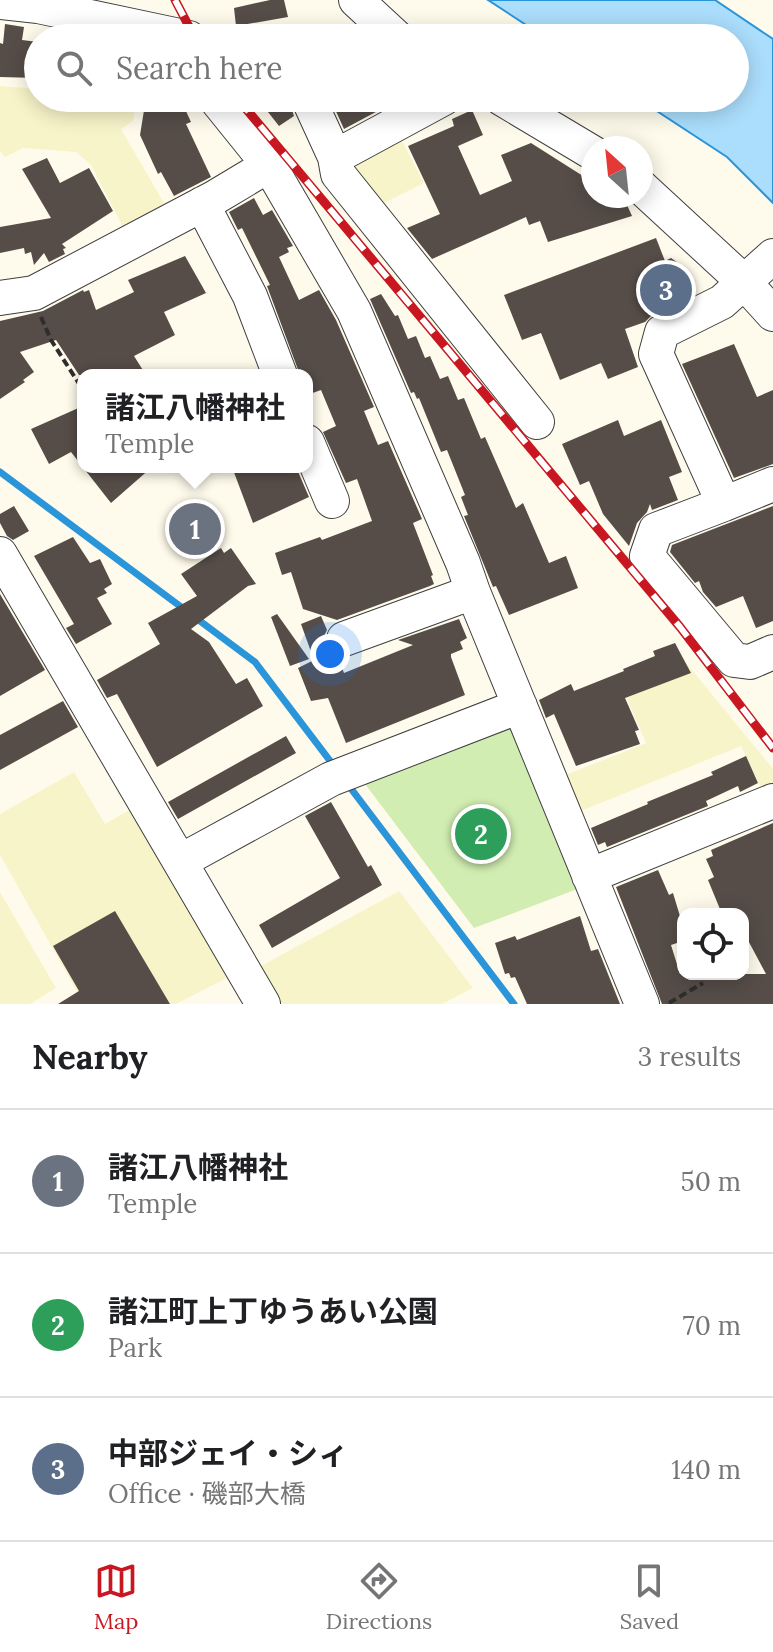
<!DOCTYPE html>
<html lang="en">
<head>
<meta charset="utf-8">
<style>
	body { margin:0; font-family:Lora,"Noto Sans JP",serif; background:#f2f2f2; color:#202124 }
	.controls { position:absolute; right:24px; bottom:24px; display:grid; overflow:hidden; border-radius:16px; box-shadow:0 4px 20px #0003 }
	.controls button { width:72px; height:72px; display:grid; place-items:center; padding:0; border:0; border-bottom:2px solid #e0e0e0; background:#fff; color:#202124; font:40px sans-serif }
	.compass { position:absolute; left:581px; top:136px; width:72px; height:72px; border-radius:50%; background:#fff; box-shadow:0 4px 20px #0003; rotate:333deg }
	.you { position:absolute; left:330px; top:654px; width:28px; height:28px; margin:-20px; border:6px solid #fff; border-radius:50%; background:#1a73e8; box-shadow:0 0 0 12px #1a73e833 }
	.badge { display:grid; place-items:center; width:52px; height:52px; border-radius:50%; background:#c91721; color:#fff; font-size:26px; font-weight:700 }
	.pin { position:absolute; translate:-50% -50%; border:4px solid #fff; box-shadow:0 2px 8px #0006 }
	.popup { position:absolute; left:77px; top:369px; width:236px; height:104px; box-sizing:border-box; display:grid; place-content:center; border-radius:16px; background:#fff; filter:drop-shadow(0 2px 6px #0005); font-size:26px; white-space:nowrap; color:#757577 }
	.popup b { font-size:30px; color:#202124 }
	.popup::after { content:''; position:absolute; left:50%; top:100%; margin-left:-16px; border:16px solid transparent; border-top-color:#fff }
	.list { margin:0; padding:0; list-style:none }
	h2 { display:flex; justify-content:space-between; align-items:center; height:104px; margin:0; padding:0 32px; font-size:34px }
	h2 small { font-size:26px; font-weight:400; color:#757577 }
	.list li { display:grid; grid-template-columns:52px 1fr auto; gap:24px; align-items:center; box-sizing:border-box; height:144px; padding:0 32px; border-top:2px solid #e0e0e0 }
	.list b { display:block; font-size:30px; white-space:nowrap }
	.list p { margin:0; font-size:26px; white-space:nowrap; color:#757577 }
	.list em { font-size:26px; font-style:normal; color:#757577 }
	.icon { flex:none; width:44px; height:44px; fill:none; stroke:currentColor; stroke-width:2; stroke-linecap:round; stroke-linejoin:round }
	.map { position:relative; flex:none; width:773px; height:1004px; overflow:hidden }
	.search { position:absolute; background:#fff; box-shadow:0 4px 20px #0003; left:24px; right:24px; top:24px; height:88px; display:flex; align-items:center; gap:20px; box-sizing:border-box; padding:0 28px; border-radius:44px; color:#757577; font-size:30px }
	.sheet { height:536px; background:#fff }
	nav { display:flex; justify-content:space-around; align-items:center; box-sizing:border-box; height:112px; border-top:2px solid #e0e0e0; background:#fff; font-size:22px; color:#757577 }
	nav a { display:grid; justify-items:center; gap:4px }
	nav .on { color:#c91721 }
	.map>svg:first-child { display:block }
	.farmland { fill:#f8f4c9 }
	.green { fill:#d1edb1 }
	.water { fill:#abdefc; stroke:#2b95da; stroke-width:2 }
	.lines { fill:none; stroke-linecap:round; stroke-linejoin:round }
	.stream { stroke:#2b95da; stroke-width:7 }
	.building { fill:#564d48 }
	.minor-casing { stroke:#3f3f3f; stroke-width:36 }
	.path { stroke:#2e2e2e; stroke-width:4; stroke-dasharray:8 4; stroke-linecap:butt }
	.minor { stroke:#fff; stroke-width:34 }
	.rail-casing { stroke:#c91721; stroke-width:9 }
	.rail { stroke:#fff; stroke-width:6; stroke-dasharray:18; stroke-linecap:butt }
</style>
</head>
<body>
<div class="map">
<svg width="773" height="1004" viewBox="0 0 773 1004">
	<rect width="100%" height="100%" fill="#fffbec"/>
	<path class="farmland" d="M0,86L38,89V98H136L133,121L121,129L171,215L127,235L91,165L76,152L23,148L5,157L0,151Z
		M397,131L424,183L378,206L345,172Z
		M688,665L773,769V795L766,798L741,746L576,813L563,776L646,743L624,692Z
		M74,772L105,824L138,805L235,974L176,1004H84L0,855V814Z
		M399,891L473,988L442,1004H282L261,966Z
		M0,892L56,988L30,1004H0Z"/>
	<path class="green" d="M505,722L517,727L580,888L474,928L362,780Z"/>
	<path class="water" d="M488,0H715L773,39V203L727,157L637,98H735V38H546Z"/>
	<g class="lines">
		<path class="stream" d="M0,472L255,662L334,766
			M346,782L514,1004"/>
	</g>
	<path class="building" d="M270,0H284L288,17L236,26L234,8Z
		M5,24L24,27L22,40L38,42V78L0,77V43L3,44Z
		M146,98H180L191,122L186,124L211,177L174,196L161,172L158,174L140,135Z
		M257,98H288L294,116L279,126Z
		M330,98H402L344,129Z
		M472,110L483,135L458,146L480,195L512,181L501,155L531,143L583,176L593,173V196H623L632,216L548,242L540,221L529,225L526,217L432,259L407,228L440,214L408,146L454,126L452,119Z
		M47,158L60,183L89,168L113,211L62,244L66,248L63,249L65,254L49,262L44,253L34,265L31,252L25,254L24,248L0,253V227L51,218L22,169Z
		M254,198L263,215L272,210L293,246L287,248L289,252L279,257L299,300L319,290L336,320L374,407L364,411L378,445L388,441L422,519L413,523L433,575L431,576L434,584L430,586L337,620L303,609L291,572L282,575L275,553L320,537L322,540L372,521L357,479L346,483L323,432L336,426L321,390L307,395V375H300L267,286L270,285L242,228L238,230L229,212Z
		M656,238L665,261L671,258L681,265L695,293L653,314L645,322L625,329L638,367L608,379L601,363L560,380L541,333L522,340L504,295Z
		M185,256L206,293L164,312L175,335L134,356L146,375H79L56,340L20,352L34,372L23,380L25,382L0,399V321L43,311L83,290L84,292L89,290L96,310L134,292L128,280Z
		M381,294L395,316L398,315L408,339L416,336L425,358L430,356L440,379L448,376L458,400L464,398L481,439L485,437L516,508L523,503L549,563L566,556L578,588L509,615L496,586L493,587L464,516L468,515L461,497L465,495L447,450L441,452L419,398L417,399L414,392L411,393L370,299Z
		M734,344L757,397L773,390V464L734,478L682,364Z
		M83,406V467H152L111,503L71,452L49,464L31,429Z
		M618,420L624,436L661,420L682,472L669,477L678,500L652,510L650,504L647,512L637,523L629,546L603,514L589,481L580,485L562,444Z
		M232,467H296L309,497L253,523Z
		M14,506L29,531L13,540L7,536L0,523V514Z
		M773,506V621L756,628L743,596L716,607L703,592L699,581L695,583L670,552L672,545Z
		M73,537L90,563L100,559L112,584L104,589L107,593L97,598L112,624L76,644L66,628L74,624L34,556Z
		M221,548L224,553L231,548L256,584L248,586L191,629L209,642L236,684L247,678L263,706L157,767L117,694L107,698L97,680L160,644L148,623L197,596L181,574Z
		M0,594L45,670L0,696Z
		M277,614L309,659L290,666L271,617Z
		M321,616L327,630L324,636L326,647L338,658L344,673L413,645L398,640L459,619L467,638L460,642L463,649L451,654V657L465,695L346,743L328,698L311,701L298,668L314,660L301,624Z
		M675,643L691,673L625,698L639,730L635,731L640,744L576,766L554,714L546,718L539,700L571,684L574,691L624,671L623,669L655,656L653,651Z
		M63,701L78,727L0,770V735Z
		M286,736L296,753L178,819L168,802Z
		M746,756L758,783L740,792L738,786L706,801L708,806L607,847L605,842L598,845L591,828L648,804L647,802L713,775L711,772Z
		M331,802L368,867L371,865L382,885L272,948L259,925L340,878L305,816Z
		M773,823V1004H662L616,887L658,870L669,895L673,893L683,926V941L671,945L680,974H766L743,931V914H722L708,880L714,877L706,859L713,856L711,850Z
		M115,911L170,1004H58L79,991L53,946Z
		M580,916L591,951L598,949L620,1004H527L515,977L511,978L509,973L505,974L495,943L515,936L517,940Z"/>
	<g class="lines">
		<g class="minor-casing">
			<path id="minor" d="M356,0L397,38
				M0,2L38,6L189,38
				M215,98L269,165L354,311L463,563L473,592L642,1004
				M308,98L335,157L444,98
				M501,98L593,153
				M335,157L338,174L537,422
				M641,187L744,282L773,314
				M202,204L250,296L280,375
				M773,256L722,302L662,332L656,354L724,504L656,530L647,556L734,660L750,662L773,652
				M0,298L34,293L214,198L269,165
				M307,442L332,501
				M724,504L773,484
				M0,554L263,1004
				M344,639L473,592
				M181,861L331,779L520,706
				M589,876L773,801"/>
		</g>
		<path class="path" d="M41,317L51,340L83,390
			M669,1003L703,983"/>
		<use href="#minor" class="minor"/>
		<g class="rail-casing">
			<path id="rail" d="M175,0L195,38
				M237,98L680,627L773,748"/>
		</g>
		<use href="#rail" class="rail"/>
	</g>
</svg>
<div class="controls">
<button><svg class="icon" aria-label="locate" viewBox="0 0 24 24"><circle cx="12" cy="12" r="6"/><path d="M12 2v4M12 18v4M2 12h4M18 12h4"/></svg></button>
</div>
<svg class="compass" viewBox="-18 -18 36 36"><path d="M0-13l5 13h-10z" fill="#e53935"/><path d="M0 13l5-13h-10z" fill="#757577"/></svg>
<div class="you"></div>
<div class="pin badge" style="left:195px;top:529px;background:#6b7280">1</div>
<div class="popup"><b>諸江八幡神社</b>Temple</div>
<div class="pin badge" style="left:481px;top:834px;background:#2e9e5b">2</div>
<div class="pin badge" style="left:666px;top:290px;background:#5c6f8a">3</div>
<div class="search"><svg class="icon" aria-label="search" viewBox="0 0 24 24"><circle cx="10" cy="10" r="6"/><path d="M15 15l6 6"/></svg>Search here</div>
</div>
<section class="sheet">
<h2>Nearby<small>3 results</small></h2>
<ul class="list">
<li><span class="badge" style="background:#6b7280">1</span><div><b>諸江八幡神社</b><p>Temple</p></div><em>50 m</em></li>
<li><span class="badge" style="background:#2e9e5b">2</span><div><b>諸江町上丁ゆうあい公園</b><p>Park</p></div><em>70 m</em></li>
<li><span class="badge" style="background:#5c6f8a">3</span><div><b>中部ジェイ・シィ</b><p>Office · 磯部大橋</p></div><em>140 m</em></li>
</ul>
</section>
<nav>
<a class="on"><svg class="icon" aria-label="map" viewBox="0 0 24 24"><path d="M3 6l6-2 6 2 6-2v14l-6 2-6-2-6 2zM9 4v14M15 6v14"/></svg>Map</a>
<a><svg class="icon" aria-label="directions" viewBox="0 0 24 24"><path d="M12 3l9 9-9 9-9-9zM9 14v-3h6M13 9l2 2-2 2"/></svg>Directions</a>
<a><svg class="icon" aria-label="saved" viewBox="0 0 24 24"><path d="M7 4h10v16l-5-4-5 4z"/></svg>Saved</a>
</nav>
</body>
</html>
